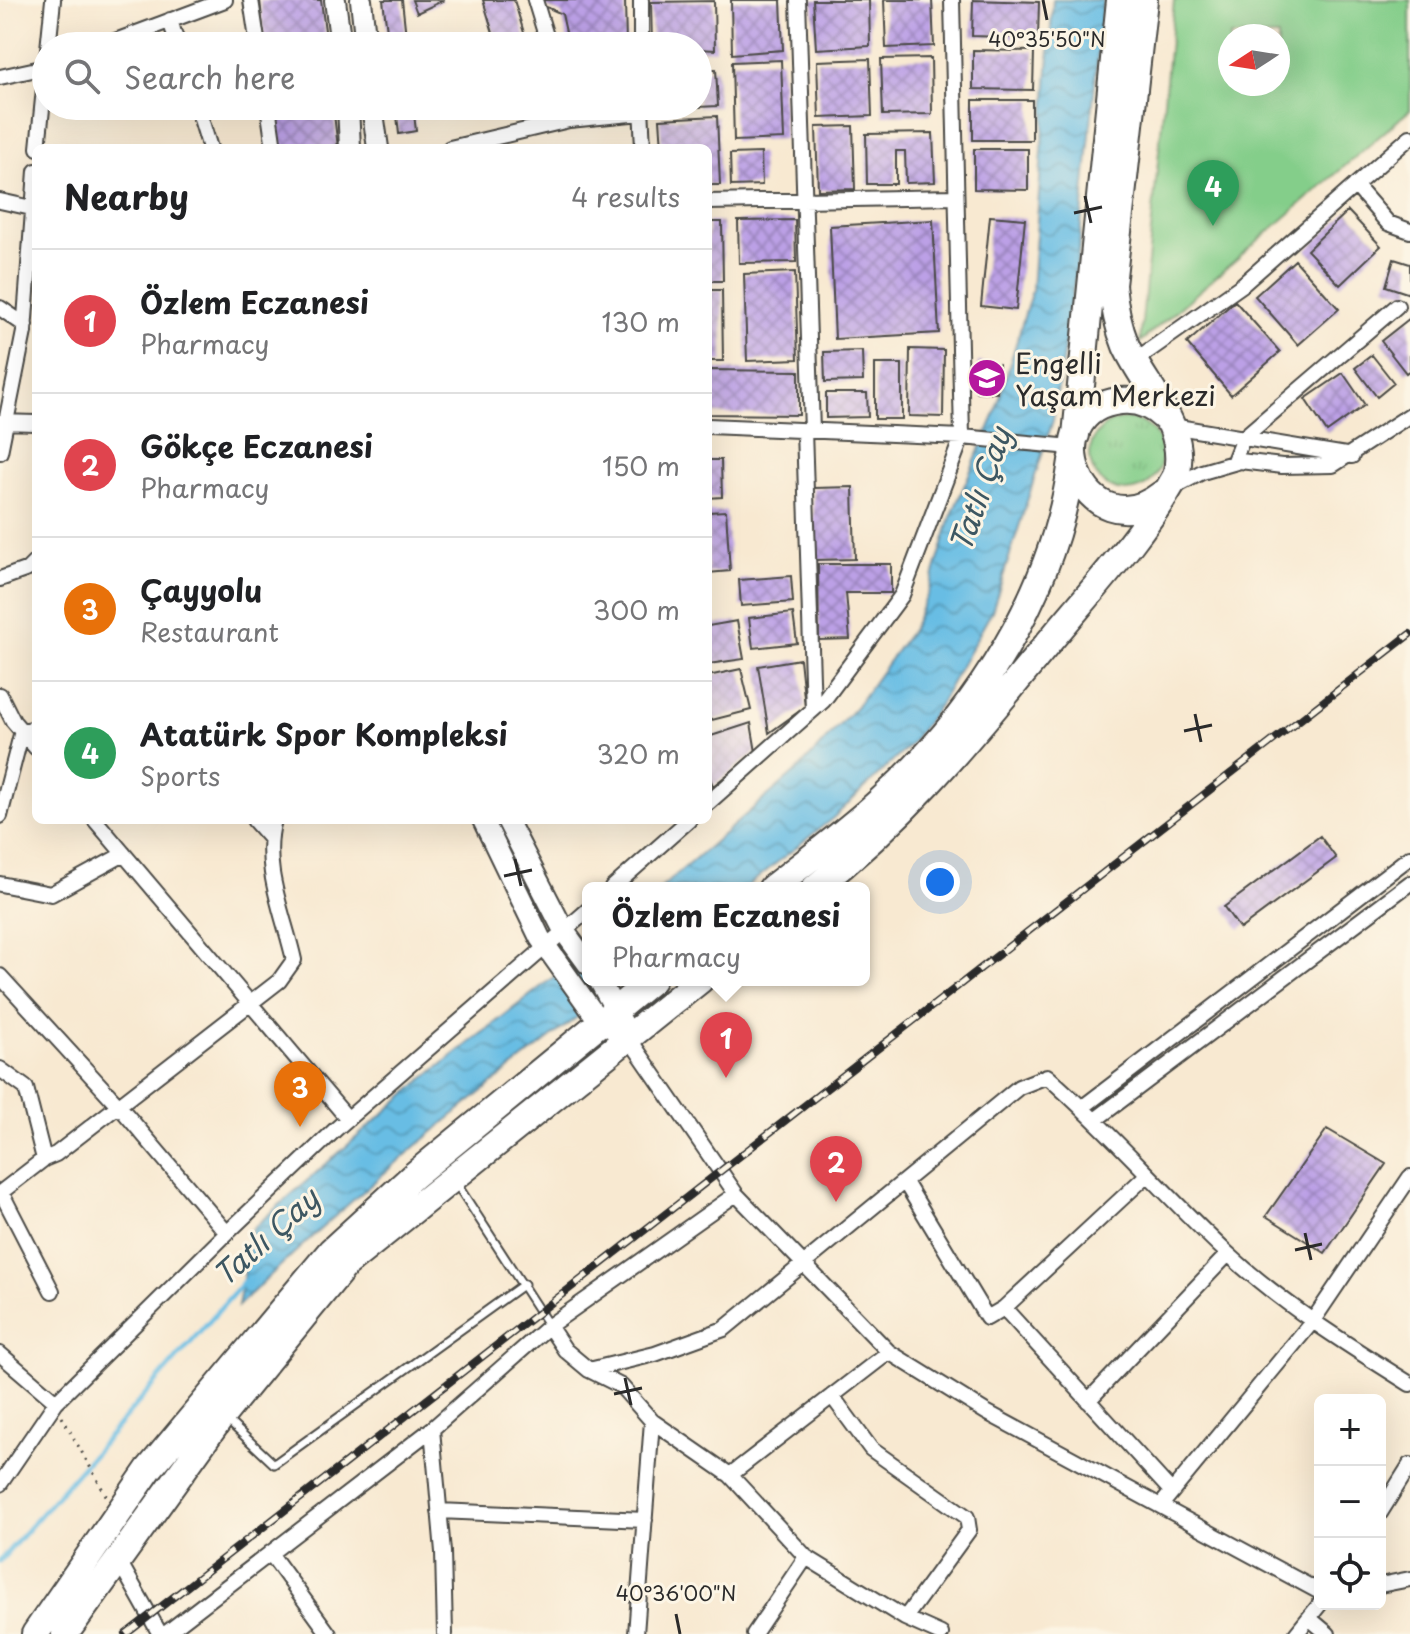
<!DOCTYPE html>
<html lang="en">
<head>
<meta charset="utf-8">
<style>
	body { margin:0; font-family:"Playpen Sans",sans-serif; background:#f2f2f2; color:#202124 }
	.controls { position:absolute; right:24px; bottom:24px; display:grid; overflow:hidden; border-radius:12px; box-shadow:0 8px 32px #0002 }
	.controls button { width:72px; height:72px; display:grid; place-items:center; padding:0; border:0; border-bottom:2px solid #e0e0e0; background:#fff; color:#202124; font:40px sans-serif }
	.compass { position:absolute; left:1218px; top:24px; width:72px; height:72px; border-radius:50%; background:#fff; box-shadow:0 8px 32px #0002; rotate:258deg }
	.you { position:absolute; left:940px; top:882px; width:28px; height:28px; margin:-20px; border:6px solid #fff; border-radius:50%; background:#1a73e8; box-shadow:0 0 0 12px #1a73e833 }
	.badge { display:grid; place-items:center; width:52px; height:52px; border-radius:50%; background:#b5179e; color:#fff; font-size:26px; font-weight:700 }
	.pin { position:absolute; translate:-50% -66px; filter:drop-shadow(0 2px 4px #0008) }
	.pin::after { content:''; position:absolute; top:42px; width:28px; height:24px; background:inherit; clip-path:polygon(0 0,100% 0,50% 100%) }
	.popup { position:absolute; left:582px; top:882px; width:288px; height:104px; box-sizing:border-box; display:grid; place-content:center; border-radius:12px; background:#fff; filter:drop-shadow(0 2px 6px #0005); font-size:26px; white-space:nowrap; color:#757577 }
	.popup b { font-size:30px; color:#202124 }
	.popup::after { content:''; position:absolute; left:50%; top:100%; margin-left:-16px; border:16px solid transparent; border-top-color:#fff }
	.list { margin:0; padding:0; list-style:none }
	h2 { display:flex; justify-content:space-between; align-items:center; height:104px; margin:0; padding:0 32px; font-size:34px }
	h2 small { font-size:26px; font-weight:400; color:#757577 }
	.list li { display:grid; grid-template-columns:52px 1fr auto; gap:24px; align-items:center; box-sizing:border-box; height:144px; padding:0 32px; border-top:2px solid #e0e0e0 }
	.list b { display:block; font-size:30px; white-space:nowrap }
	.list p { margin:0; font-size:26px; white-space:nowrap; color:#757577 }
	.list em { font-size:26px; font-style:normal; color:#757577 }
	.icon { flex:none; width:44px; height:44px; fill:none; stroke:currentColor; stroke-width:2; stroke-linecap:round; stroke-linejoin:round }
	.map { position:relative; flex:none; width:1410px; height:1634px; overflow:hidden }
	.search { position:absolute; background:#fff; box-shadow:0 8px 32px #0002; left:32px; top:32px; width:680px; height:88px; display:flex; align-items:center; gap:20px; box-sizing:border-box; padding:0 28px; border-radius:44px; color:#757577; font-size:30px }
	.panel { position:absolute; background:#fff; box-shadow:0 8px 32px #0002; left:32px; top:144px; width:680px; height:680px; border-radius:12px }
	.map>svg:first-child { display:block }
	.grass { fill:url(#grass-tufts); stroke:#587c5a; stroke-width:2 }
	.park { fill:#84ce8a; stroke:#587c5a; stroke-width:2; fill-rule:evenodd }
	.water { fill:url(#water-waves); stroke:#497488; stroke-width:2 }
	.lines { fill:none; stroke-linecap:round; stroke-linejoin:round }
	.stream { stroke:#67bde4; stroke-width:5 }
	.building { fill:url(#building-cross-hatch) }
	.lane-casing { stroke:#4a4844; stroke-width:11 }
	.street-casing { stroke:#4a4844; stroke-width:18 }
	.secondary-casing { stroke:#4a4844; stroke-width:24 }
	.highway-casing { stroke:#4a4844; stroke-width:30 }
	.path { stroke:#4a4844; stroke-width:3; stroke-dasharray:2 6; stroke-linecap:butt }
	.lane { stroke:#fff; stroke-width:7 }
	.street { stroke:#fff; stroke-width:14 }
	.secondary { stroke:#fff; stroke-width:20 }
	.highway { stroke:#fff; stroke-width:26 }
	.rail-casing { stroke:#2b2b2b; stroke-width:8 }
	.rail { stroke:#fcf5e5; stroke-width:5; stroke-dasharray:15; stroke-linecap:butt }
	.ticks { fill:none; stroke:#2b2b2b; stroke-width:3 }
	.labels { text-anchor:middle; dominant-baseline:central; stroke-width:6; stroke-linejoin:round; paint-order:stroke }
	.poi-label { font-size:28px; fill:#2b2b2b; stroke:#fcf5e5; text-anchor:start }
	.water-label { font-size:30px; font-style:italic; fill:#3d5762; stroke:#fcf5e5 }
	.ticks-label { font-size:20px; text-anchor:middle; fill:#2b2b2b; stroke:#fcf5e5; stroke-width:6; stroke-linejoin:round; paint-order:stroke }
</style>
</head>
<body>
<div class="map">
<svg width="1410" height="1634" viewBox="0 0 1410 1634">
	<defs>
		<pattern id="grass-tufts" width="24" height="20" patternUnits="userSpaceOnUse" patternTransform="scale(2)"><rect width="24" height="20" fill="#84ce8a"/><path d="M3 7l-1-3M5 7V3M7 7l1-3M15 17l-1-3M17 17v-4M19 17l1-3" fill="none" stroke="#72b177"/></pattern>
		<pattern id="water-waves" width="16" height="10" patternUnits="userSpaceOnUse" patternTransform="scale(2)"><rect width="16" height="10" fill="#67bde4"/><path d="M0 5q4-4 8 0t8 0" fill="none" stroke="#559ab9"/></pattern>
		<pattern id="building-cross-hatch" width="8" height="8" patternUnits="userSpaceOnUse" patternTransform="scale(2)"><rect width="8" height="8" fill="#bca0e6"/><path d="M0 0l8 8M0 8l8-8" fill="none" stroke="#9983bb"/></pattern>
	</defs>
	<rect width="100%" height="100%" fill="#fcf5e5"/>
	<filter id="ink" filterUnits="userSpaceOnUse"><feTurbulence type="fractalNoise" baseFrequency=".0125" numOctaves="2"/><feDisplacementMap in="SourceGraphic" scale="16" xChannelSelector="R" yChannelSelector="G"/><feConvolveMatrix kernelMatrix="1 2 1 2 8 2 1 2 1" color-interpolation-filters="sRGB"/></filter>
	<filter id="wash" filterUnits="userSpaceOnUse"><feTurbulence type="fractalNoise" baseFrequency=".006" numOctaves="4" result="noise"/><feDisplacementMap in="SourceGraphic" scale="32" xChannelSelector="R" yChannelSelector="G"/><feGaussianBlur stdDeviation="1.8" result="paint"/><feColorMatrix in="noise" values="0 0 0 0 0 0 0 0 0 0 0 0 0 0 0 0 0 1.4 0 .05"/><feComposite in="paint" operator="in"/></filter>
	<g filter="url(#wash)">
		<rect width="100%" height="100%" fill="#f8e9d1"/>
		<path class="grass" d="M1090 455a36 36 0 1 1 72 0a36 36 0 1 1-72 0Z"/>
		<path class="park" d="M1174,0H1410V110L1140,342ZM1230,36H1278V84H1230Z"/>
		<path class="water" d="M1053,0H1103L1078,257L1053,420L992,611L939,705L909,746L833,818L745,888H661L800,768L856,707L912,629L928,594L951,517L995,414L1032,290Z
			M588,950V980H626C490,1082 360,1188 238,1306L252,1229L422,1080Z"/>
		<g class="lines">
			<path class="stream" d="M0,1561L246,1279"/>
		</g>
		<g id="blocks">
			<path class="building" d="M260,0H321L327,46H265Z
				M383,0H402L407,46H389Z
				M412,0H444L417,13Z
				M483,0H514L528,46H497Z
				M542,0H625L626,46H569L562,14L542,5Z
				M731,0H781L783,50L732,54Z
				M813,0H869L870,46L816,49Z
				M884,0H932L934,46L886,48Z
				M973,0L1039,2L1038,38L972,36Z
				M714,1L715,50L652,46L651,2Z
				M973,50L1034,51L1033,90L973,89Z
				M931,58L932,114L883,115L881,59Z
				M870,59L872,116L819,118L817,61Z
				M781,60L784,139L734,141L732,62Z
				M716,69L718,106L698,107V70Z
				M973,100H1032V140H973Z
				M272,106H333L338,148H278Z
				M396,106H413L416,131L399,134Z
				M581,106H608V108L582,111Z
				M717,116L720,185H708V148H662L660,119Z
				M853,126L855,189L818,190L816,127Z
				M933,133L935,182L906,183L905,151H896V184H867L866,134Z
				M974,149H1028V190L974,189Z
				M761,153L762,185L731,186L730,154Z
				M1348,211L1381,246L1340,285L1307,250Z
				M990,216L1025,219L1016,310L981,306Z
				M795,220L796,262L739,263L738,221Z
				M933,220L939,333L835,339L830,226Z
				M708,222H722L723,281H708Z
				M1394,259L1410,264V294L1386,286Z
				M1295,260L1339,309L1298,345L1255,296Z
				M795,272L798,359L747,361L744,274Z
				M708,290H722L723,361H708Z
				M1235,301L1280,352L1231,395L1187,343Z
				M1410,318V370L1406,373L1381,341Z
				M910,349L944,350L943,417L909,416Z
				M862,351L863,381L825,382L824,352Z
				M1372,355L1394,383L1377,397L1355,368Z
				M978,362L999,364L997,393L976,392Z
				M875,364H902V419H875Z
				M708,370L799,371V415L708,414Z
				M1343,373L1365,405L1327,432L1305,399Z
				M826,393H867L868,417L826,418Z
				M708,460H721L722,497L708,498Z
				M853,487L855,559L815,560L813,488Z
				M726,511L730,571L708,573V512Z
				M818,564H891V593H846L850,639L819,640Z
				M791,576L793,602L741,606L739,580Z
				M793,613L797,643L753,648L749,618Z
				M737,621L744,659L708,664V626Z
				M800,659L805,707L769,733L758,666Z
				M741,669L751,710L708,721V676Z
				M751,723L756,752L713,786L708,772V737Z
				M1320,836L1336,858L1240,929L1224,907Z
				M1327,1129L1386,1164L1325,1253L1266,1216Z"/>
		</g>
	</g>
	<g filter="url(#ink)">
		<use href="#blocks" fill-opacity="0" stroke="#4a4844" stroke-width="2"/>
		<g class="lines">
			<g class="lane-casing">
				<path id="lane" d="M456,1183L549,1326
					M226,1419L274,1464L524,1284"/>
			</g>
			<g class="street-casing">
				<path id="street" d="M251,0L258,46
					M535,0L549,46
					M641,0V46
					M798,0L812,431
					M170,20L178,46
					M102,46L225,0
					M0,77L46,67
					M197,106L210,148
					M268,106L274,148
					M641,106L643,148
					M38,148L53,0
					M450,148L569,120L641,113
					M1355,185L1388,223L1410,231
					M0,201L36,209
					M708,202L954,197
					M0,308L25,325
					M1134,361L1242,285L1410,137
					M0,422L36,423
					M708,426L962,437L1072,447
					M1172,426L1352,456
					M804,430L813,710
					M0,452L24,332L36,171
					M1233,463L1243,438L1397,306
					M1172,488L1202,472L1240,461L1282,466L1333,465L1410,415
					M0,579L28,569L36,561
					M0,695L13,721L36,748
					M708,803L823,701L902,595L962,437L952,0
					M0,816L22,731L36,728
					M95,820L348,1119
					M254,820L269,837
					M0,884L51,894L124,854
					M612,888L689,820
					M0,976L119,1106L227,1233
					M628,1037L736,1194L889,1352L986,1412L1320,1592
					M0,1069L26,1088L44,1159
					M1083,1107L1410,857
					M1095,1120L1410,883
					M905,1182L987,1318L1004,1308L1147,1175
					M1,1192L52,1291
					M0,1193L44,1159L56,1154L279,981L294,960C284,915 261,866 274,820
					M1004,1308L1172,1492
					M549,1326L565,1350L589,1370L621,1386L652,1421L636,1634
					M0,1354L56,1402
					M589,1370L655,1354L724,1329L1019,1087L1047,1076C1110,1131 1165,1195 1226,1252C1282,1304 1346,1344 1410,1384
					M832,1396L871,1449L967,1517L969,1530L905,1618
					M1088,1401L1228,1254
					M652,1421L730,1475L806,1557L905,1618L941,1634
					M432,1429L443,1552L445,1634
					M730,1475L889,1352
					M0,1484L56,1402L227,1233L336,1129L588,910
					M1162,1504L1312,1322L1410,1177
					M439,1511L645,1520
					M1380,1513L1410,1465
					M270,1553L329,1634
					M119,1561L160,1634
					M1380,1585L1410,1579
					M1309,1618L1328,1634
					M165,1634L432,1429L549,1326L736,1194
					M754,1634L806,1557
					M1296,1634L1320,1604"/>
			</g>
			<g class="secondary-casing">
				<path id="secondary" d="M335,0L341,46
					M361,0L366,46
					M348,106L350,148
					M372,106L378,148
					M483,820L540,938L599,1021L628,1037
					M507,820L564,931L588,964
					M599,980L622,1022"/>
			</g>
			<g class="highway-casing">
				<path id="highway" d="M1076,435L1120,0
					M1162,494C1084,555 1030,411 1120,401C1137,399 1153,406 1165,418
					M772,888C809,859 847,831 881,800C977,714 1055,590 1072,461
					M815,888C913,811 975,731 1054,636C1094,588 1146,531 1176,476C1189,427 1145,388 1126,346C1118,326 1114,306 1112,285L1144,0
					M35,1634L149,1469L331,1251L413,1176L652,980
					M65,1634L222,1416L346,1264L700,980"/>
			</g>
			<path class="path" d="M62,1417L107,1497"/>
			<use href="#lane" class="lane"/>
			<use href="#street" class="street"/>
			<use href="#secondary" class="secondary"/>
			<use href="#highway" class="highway"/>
			<g class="rail-casing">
				<path id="rail" d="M126,1634L1410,634"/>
			</g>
			<use href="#rail" class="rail"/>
		</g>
	</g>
	<path class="ticks" d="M1043,0L1047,20M1085,196L1091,223M1074,213L1102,207M1195,714L1201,742M1184,731L1212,725M515,859L521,886M504,876L532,870M1305,1233L1311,1260M1295,1250L1322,1244M625,1378L631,1405M614,1394L642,1388M676,1614L680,1634"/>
	<defs>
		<g id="school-disc" transform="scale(2)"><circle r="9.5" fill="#b5179e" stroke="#fcf5e5"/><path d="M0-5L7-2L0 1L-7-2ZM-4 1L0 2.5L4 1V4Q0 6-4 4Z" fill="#fff"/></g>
	</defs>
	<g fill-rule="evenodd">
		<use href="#school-disc" x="987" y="378"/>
	</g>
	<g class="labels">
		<g class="poi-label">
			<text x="1015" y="362">Engelli<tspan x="1015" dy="32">Yaşam Merkezi</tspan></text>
		</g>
		<g class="water-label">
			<text transform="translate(979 489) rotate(-71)">Tatlı Çay</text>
			<text transform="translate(265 1236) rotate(-42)">Tatlı Çay</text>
		</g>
	</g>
	<g class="ticks-label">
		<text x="1047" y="47">40°35'50"N</text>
		<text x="676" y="1601">40°36'00"N</text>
	</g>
</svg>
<div class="controls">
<button>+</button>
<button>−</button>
<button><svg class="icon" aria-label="locate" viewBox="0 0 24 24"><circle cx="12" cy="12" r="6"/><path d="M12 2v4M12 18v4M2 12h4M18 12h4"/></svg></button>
</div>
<svg class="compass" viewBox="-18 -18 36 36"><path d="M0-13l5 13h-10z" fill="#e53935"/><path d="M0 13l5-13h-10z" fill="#757577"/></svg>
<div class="you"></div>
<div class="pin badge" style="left:726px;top:1078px;background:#e0444e">1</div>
<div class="popup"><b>Özlem Eczanesi</b>Pharmacy</div>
<div class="pin badge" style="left:836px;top:1202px;background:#e0444e">2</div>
<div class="pin badge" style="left:300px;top:1127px;background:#e8710a">3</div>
<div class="pin badge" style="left:1213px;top:226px;background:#2e9e5b">4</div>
<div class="search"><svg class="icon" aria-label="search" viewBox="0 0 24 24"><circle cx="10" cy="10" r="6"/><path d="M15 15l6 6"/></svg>Search here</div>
<section class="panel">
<h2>Nearby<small>4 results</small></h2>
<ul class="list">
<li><span class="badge" style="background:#e0444e">1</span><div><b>Özlem Eczanesi</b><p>Pharmacy</p></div><em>130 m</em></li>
<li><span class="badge" style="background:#e0444e">2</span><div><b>Gökçe Eczanesi</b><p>Pharmacy</p></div><em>150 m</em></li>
<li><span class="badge" style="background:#e8710a">3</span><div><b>Çayyolu</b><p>Restaurant</p></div><em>300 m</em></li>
<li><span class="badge" style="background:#2e9e5b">4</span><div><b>Atatürk Spor Kompleksi</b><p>Sports</p></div><em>320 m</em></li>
</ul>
</section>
</div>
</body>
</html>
